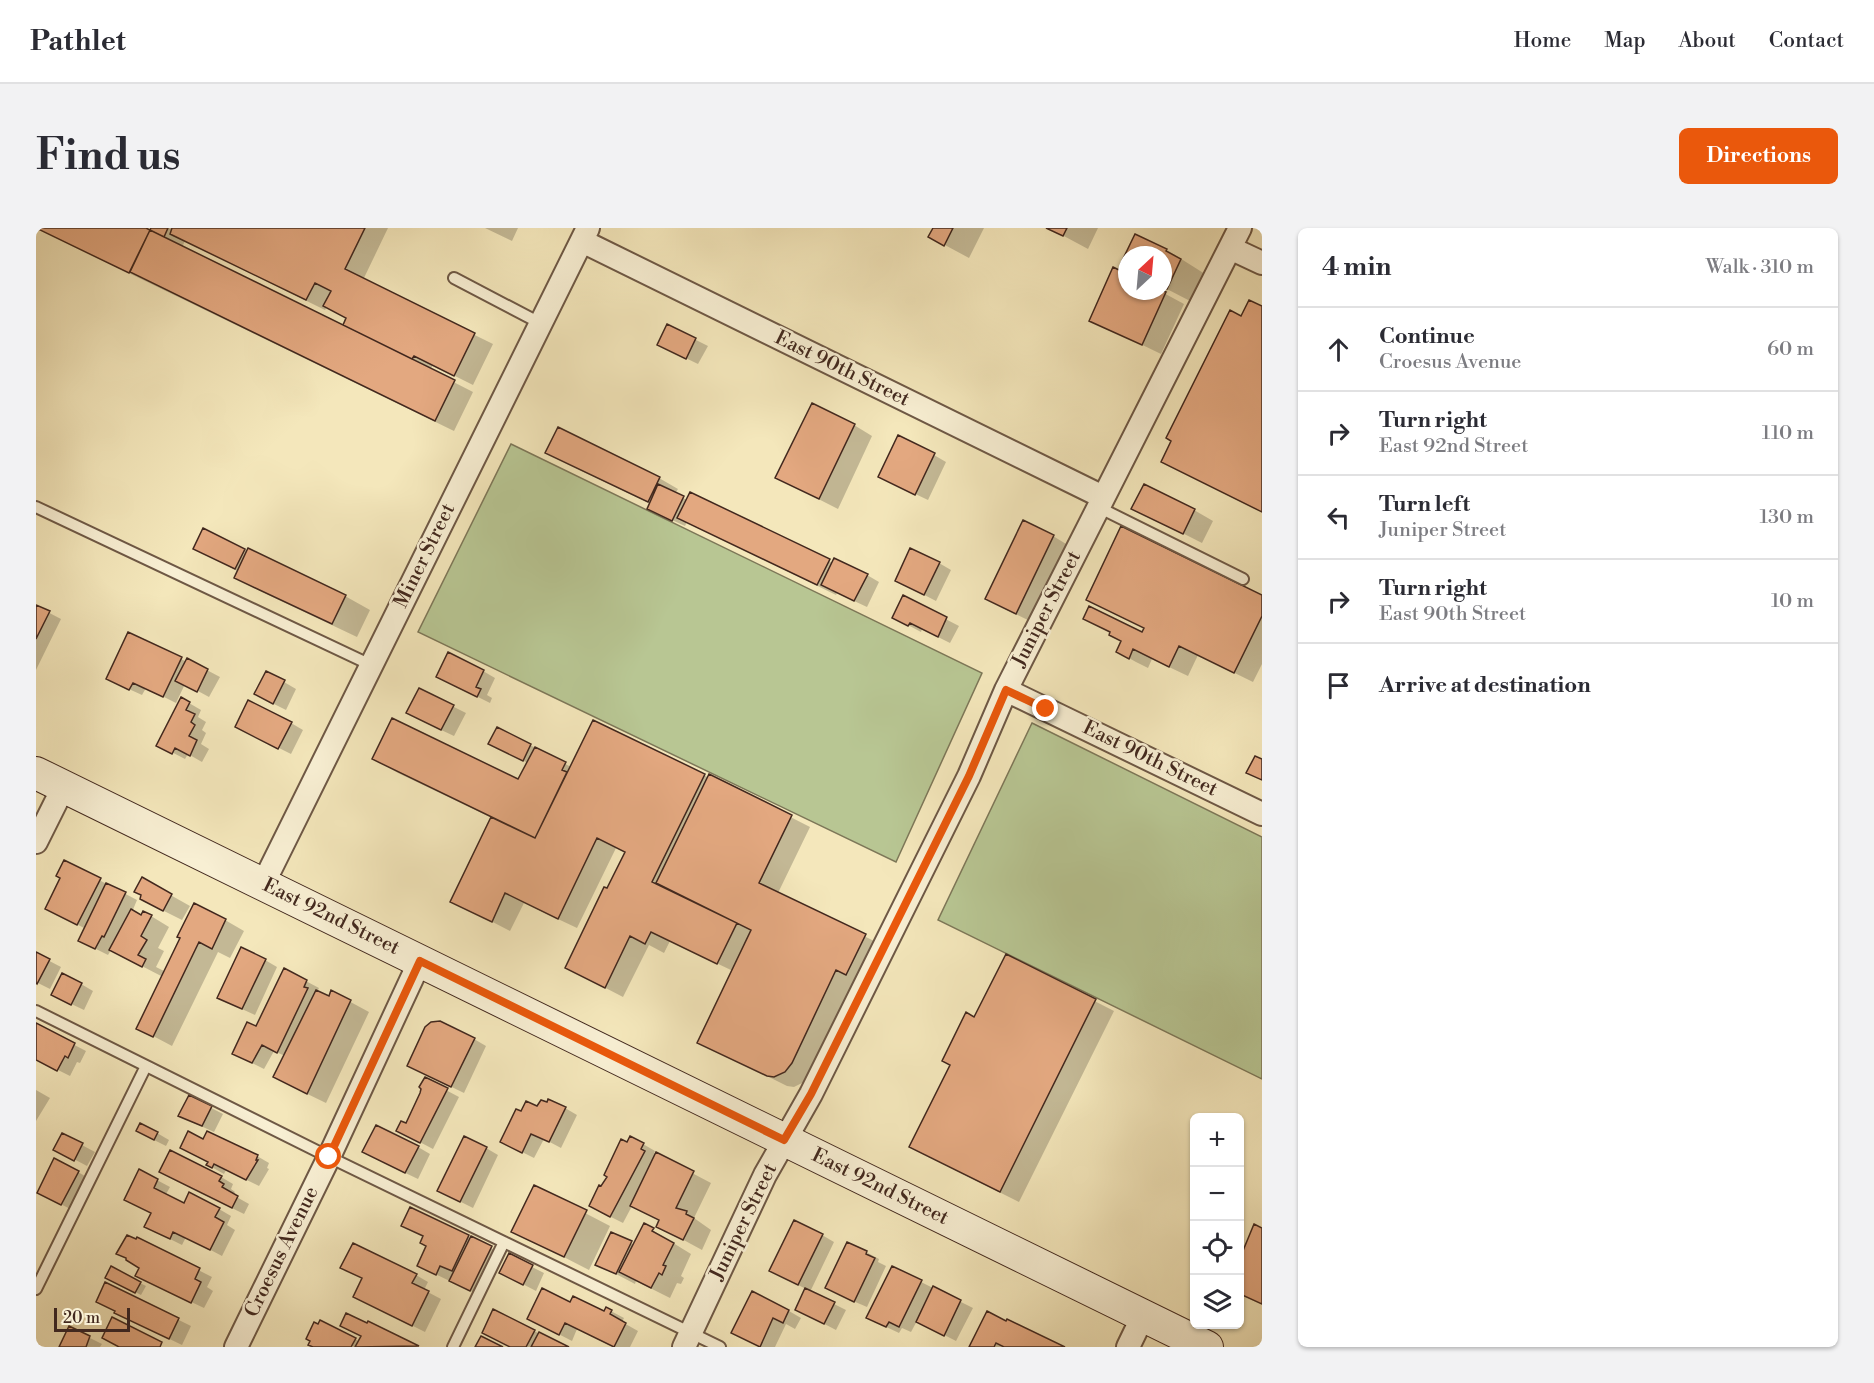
<!DOCTYPE html>
<html lang="en">
<head>
<meta charset="utf-8">
<style>
	body { margin:0; font-family:"Libre Bodoni",serif; background:#f2f2f3; color:#2b2b33 }
	.controls { position:absolute; right:18px; bottom:18px; display:grid; overflow:hidden; border-radius:9px; box-shadow:0 2px 4px #0004 }
	.controls button { width:54px; height:54px; display:grid; place-items:center; padding:0; border:0; border-bottom:2px solid #e1e1e2; background:#fff; color:#2b2b33; font:30px sans-serif }
	.compass { position:absolute; left:1082px; top:18px; width:54px; height:54px; border-radius:50%; background:#fff; box-shadow:0 2px 4px #0004; rotate:26deg }
	.scale { position:absolute; left:18px; bottom:15px; width:76px; box-sizing:border-box; padding-left:6px; border:3px solid #42281e; border-top:0; font-size:16px; line-height:21px; white-space:nowrap; color:#42281e; -webkit-text-stroke:4px #f8efd3; paint-order:stroke }
	.stop { position:absolute; width:18px; height:18px; margin:-14px; border:4px solid #ea580c; border-radius:50%; background:#fff }
	.stop.end { background:#ea580c; border-color:#fff; box-shadow:0 2px 6px #0008 }
	.list { margin:0; padding:0; list-style:none }
	h2 { display:flex; justify-content:space-between; align-items:center; height:78px; margin:0; padding:0 24px; font-size:26px }
	h2 small { font-size:20px; font-weight:400; color:#7c7c81 }
	.list li { display:grid; grid-template-columns:39px 1fr auto; gap:18px; align-items:center; box-sizing:border-box; height:84px; padding:0 24px; border-top:2px solid #e1e1e2 }
	.list b { display:block; font-size:22px; white-space:nowrap }
	.list p { margin:0; font-size:20px; white-space:nowrap; color:#7c7c81 }
	.list em { font-size:20px; font-style:normal; color:#7c7c81 }
	.icon { flex:none; width:33px; height:33px; fill:none; stroke:currentColor; stroke-width:2; stroke-linecap:round; stroke-linejoin:round }
	.map { position:relative; flex:none; width:1226px; height:1119px; overflow:hidden; border-radius:9px }
	header { display:flex; align-items:center; gap:36px; box-sizing:border-box; height:84px; padding:0 30px; background:#fff; border-bottom:2px solid #e1e1e2 }
	header strong { font-size:28px }
	nav { display:flex; gap:33px; margin-inline-start:auto; font-size:21px }
	.intro { display:flex; align-items:center; justify-content:space-between; box-sizing:border-box; height:144px; padding:0 36px }
	h1 { margin:0; font-size:42px }
	.button { padding:15px 27px; border-radius:9px; background:#ea580c; color:#fff; font-size:21px; font-weight:700 }
	main { display:flex; gap:36px; padding:0 36px }
	aside { flex:1; background:#fff; border-radius:9px; box-shadow:0 2px 4px #0004 }
	.map>svg:first-child { display:block }
	.green { fill:#b8c693; stroke:#7d7758; stroke-width:1.5 }
	.shadow { fill:#0003; fill-rule:evenodd }
	.building { fill:#e3a880; stroke:#42281e; stroke-width:1.5 }
	.lines { fill:none; stroke-linecap:round; stroke-linejoin:round }
	.lane-casing { stroke:#6e5845; stroke-width:14 }
	.street-casing { stroke:#6e5845; stroke-width:26 }
	.secondary-casing { stroke:#42281e; stroke-width:34 }
	.lane { stroke:#f8efd3; stroke-width:10 }
	.street { stroke:#f8efd3; stroke-width:22 }
	.secondary { stroke:#f8efd3; stroke-width:32 }
	.route { stroke:#ea580c; stroke-width:8 }
	.labels { text-anchor:middle; dominant-baseline:central; stroke-width:5; stroke-linejoin:round; paint-order:stroke }
	.street-label { font-size:20px; fill:#42281e; stroke:#f8efd3 }
</style>
</head>
<body>
<header>
<strong>Pathlet</strong>
<nav><a>Home</a><a>Map</a><a>About</a><a>Contact</a></nav>
</header>
<div class="intro"><h1>Find us</h1><a class="button">Directions</a></div>
<main>
<div class="map">
<svg width="1226" height="1119" viewBox="0 0 1226 1119">
	<rect width="100%" height="100%" fill="#f4e7bb"/>
	<filter id="stains"><feTurbulence type="fractalNoise" baseFrequency=".00333" numOctaves="4"/><feColorMatrix values="0 0 0 0 .2 0 0 0 0 .09 0 0 0 0 .02 0 0 0 .5 -.17"/></filter>
	<radialGradient id="worn" r=".72"><stop offset=".6" stop-color="#630" stop-opacity="0"/><stop offset="1" stop-color="#630" stop-opacity=".3"/></radialGradient>
	<path class="green" d="M475,216L946,445L860,634L382,404Z
		M996,495L1226,609V851L902,692Z"/>
	<path class="shadow" d="M0,0H111L110,2L115,4L117,0H352L327,52L457,116L437,157L397,137L394,142L437,164L418,203ZM149,13L289,82L291,79L312,90L307,99L146,19Z
		M449,0H482L476,13Z
		M898,0H948L933,30L894,9Z
		M1013,0H1062L1052,21Z
		M1100,8L1131,22L1169,46L1156,74L1127,59V27H1091L1087,34Z
		M1091,63H1124L1148,76L1125,126L1055,92Z
		M632,98L672,118L662,136L635,123Z
		M818,197L836,208L802,281L741,250Z
		M898,227L910,234L892,272L856,255Z
		M529,235L623,250L642,261L639,266L651,272L797,335L831,347L843,354L831,379L801,365L800,367L651,294L649,298L625,287L615,276Z
		M1097,280L1158,282L1177,293L1166,315Z
		M168,302L309,368L334,382L321,409L224,363L200,349L203,344L159,320Z
		M1017,308L1035,319L998,395L969,381Z
		M903,335L915,342L900,373L873,359Z
		M867,369L923,398L914,415L886,401L885,404L870,396Z
		M1226,369V436L1217,454L1162,427L1152,448L1116,431L1112,440L1100,434L1082,424L1107,406L1110,401L1051,371Z
		M0,378L25,391L0,442Z
		M145,431L151,434L152,432L184,449L173,469L149,456L140,475L110,460L106,467L84,457Z
		M447,443L459,450L451,467L456,470L454,475L414,455Z
		M248,454L260,461L250,482L232,473Z
		M384,462L430,485L418,508L384,492Z
		M153,475L165,482L162,489L170,494L166,502L170,505L165,516L173,521L166,534L152,526L149,531L122,517Z
		M255,495L267,502L255,526L213,505Z
		M494,517L535,539L668,547L673,550L674,548L774,599L742,665L848,718L829,756L819,752L768,854L758,859L751,858L663,814L697,743L634,713L628,725L613,717L587,769L531,740L590,625L580,620L541,700L488,675L474,703L416,673L456,590L362,545L338,531L483,553L492,535L466,522Z
		M29,634L101,672L96,684L105,689L115,688L133,699L122,720L128,723L120,739L130,744L146,710L189,692L208,703L194,730L182,724L136,818L102,800L127,749L75,722L72,727L56,719L50,701L23,687Z
		M106,651L154,678L146,692L124,681Z
		M0,726L25,739L14,761L0,754Z
		M970,728L1078,783L983,974L893,929L939,791Z
		M229,732L241,739L219,787L195,776Z
		M249,742L283,760L281,764L293,770L296,764L333,784L290,875L257,859L249,828L238,823L228,841L210,832L221,801Z
		M45,756L57,763L48,782L29,773Z
		M0,797L50,823L44,835L41,834L34,848L0,831Z
		M438,811L450,818L428,865L385,844Z
		M389,851L423,869L397,921L374,909L370,897L386,866Z
		M0,862L14,870L0,893Z
		M154,869L187,886L178,904L156,894Z
		M502,880H529L541,887L525,920L508,911L498,930L478,920L485,885Z
		M121,905L133,912L130,918L114,910Z
		M27,907L59,924L51,938L19,921Z
		M168,913L221,928L233,935L231,940L233,941L223,958L190,942L188,946L172,937L173,934Z
		M607,916L619,923L618,925L675,955L658,990L675,1002L666,1022L622,998L624,993L596,978L587,995L567,985Z
		M382,919L394,926L382,951L340,931Z
		M450,920L462,927L437,980L415,969Z
		M104,943L134,959L129,968L148,977L183,981L195,988L191,997L199,1002L186,1028L150,1009L146,1017L122,1005Z
		M42,944L54,951L38,983L15,971Z
		M185,949L197,956L195,961L199,964L197,967L213,976L208,986L137,951Z
		M499,959L574,998L553,1042L477,1003Z
		M374,981L467,1026L447,1069L395,1044L392,1017L388,1009L367,997Z
		M608,997L655,1026L645,1048L648,1050L645,1056L641,1055L634,1070L600,1053L599,1056L561,1036L576,1006L598,1017Z
		M1219,998L1226,1002V1077L1204,1066V1034Z
		M786,1007L798,1014L774,1064L810,1082L800,1102L773,1088L770,1061L735,1043Z
		M101,1011L176,1049L171,1059L177,1063L168,1080L113,1054L105,1039Z
		M830,1024L843,1031L842,1034L850,1038L831,1079L803,1067Z
		M496,1039L508,1045L500,1063L477,1051Z
		M380,1047L392,1054L388,1062L405,1071L389,1104L331,1075Z
		M77,1052L104,1055L110,1058L105,1067Z
		M885,1054L937,1080L920,1113L881,1093L875,1104L866,1100L863,1105L844,1096Z
		M70,1056L155,1098L146,1117L92,1091Z
		M535,1076L569,1085L571,1081L588,1090L586,1094L602,1103L594,1119H577L541,1101L536,1113L505,1097Z
		M458,1083L530,1119H475Z
		M753,1083L765,1090L759,1101L750,1096L739,1119H725L697,1104Z
		M952,1085L1026,1119H935Z
		M333,1095L382,1119H279L319,1111L324,1114L326,1109L306,1097H332Z
		M34,1100L66,1116L64,1119H25Z"/>
	<path class="building" d="M0,0H110L114,2L93,45Z
		M115,0H132L128,9L114,2Z
		M136,0H329L309,41L439,105L418,148L378,128L376,131L307,97L310,90L287,78L295,63L279,55L270,72L134,6Z
		M897,0H917L908,18L892,9Z
		M1010,0H1031L1027,8Z
		M114,2L419,152L399,193L94,44Z
		M1099,6L1131,21L1130,23L1145,31L1131,61L1127,59V27H1091V38L1085,35Z
		M1077,39L1091,46V63H1127L1130,64L1106,117L1053,93Z
		M1213,72L1226,78V284L1125,234L1135,213L1130,210L1194,82L1205,88Z
		M631,96L660,110L650,131L621,117Z
		M776,175L819,196L783,271L739,250Z
		M522,199L624,249L612,274L509,225Z
		M862,207L899,225L879,267L842,249Z
		M622,256L648,268L636,293L611,281Z
		M1108,256L1159,281L1147,306L1095,281Z
		M654,264L794,331L781,357L641,290Z
		M987,292L1018,307L980,386L949,371Z
		M1085,298L1226,367V388L1198,445L1143,418L1133,439L1097,421L1093,431L1080,424L1085,413L1073,407L1074,404L1047,391L1053,378L1106,404L1108,400L1050,372Z
		M167,300L209,321L199,341L157,321Z
		M212,320L310,367L296,396L198,350Z
		M874,320L904,334L888,367L859,353Z
		M798,330L832,346L818,373L785,357Z
		M867,367L911,389L902,409L874,395L872,398L856,390Z
		M0,377L14,383L0,411Z
		M92,404L146,429L127,469L97,455L93,462L70,451Z
		M412,424L448,442L440,459L445,461L441,469L400,449Z
		M151,430L172,441L161,464L139,453Z
		M230,443L249,452L237,476L218,466Z
		M383,460L418,477L405,502L370,485Z
		M145,469L154,474L150,482L159,486L155,494L159,497L153,508L161,512L154,528L139,520L136,526L120,518Z
		M212,472L256,494L242,521L199,499Z
		M356,490L482,551L499,519L530,534L526,542L531,544L499,610L336,531Z
		M557,492L669,546L616,654L701,695L681,736L615,704L609,716L594,708L569,760L529,740L568,659L571,660L589,624L561,610L522,691L469,665L456,694L414,674L455,589L499,610Z
		M461,499L495,516L487,533L452,516Z
		M1219,528L1226,531V552L1210,545Z
		M673,546L756,587L723,655L830,706L810,747L800,742L756,835L749,844L738,849L731,848L661,815L715,702L620,655Z
		M28,632L65,650L41,697L9,681L24,650L20,648Z
		M106,649L136,666L127,683L104,671L105,667L98,664Z
		M70,655L90,664L68,709L66,708L59,721L42,713Z
		M158,675L190,691L176,721L163,714L117,809L100,801L144,710L141,709Z
		M95,681L105,687L107,683L116,687L105,708L111,712L102,727L110,731L106,739L73,722Z
		M205,719L230,731L206,781L181,770Z
		M0,724L14,731L1,756L0,755Z
		M970,726L1060,771L964,964L873,919L914,837L906,833L930,784L938,789Z
		M248,740L271,752L268,759L272,760L241,825L226,817L216,835L196,826L211,794L220,798Z
		M26,745L46,755L35,777L15,767Z
		M280,762L293,768L295,762L315,772L271,866L237,849Z
		M404,793L439,810L415,859L371,838L389,799L395,794Z
		M0,795L39,815L32,830L29,828L21,843L0,832Z
		M389,849L412,860L384,915L360,903L365,893L370,895L384,865L385,861L383,859Z
		M153,867L176,878L166,898L142,888Z
		M512,871L530,879L513,914L495,906L486,925L464,914L480,881L485,883L490,873L501,878L505,872L511,874Z
		M104,895L122,904L118,912L100,903Z
		M340,897L383,918L369,945L326,924Z
		M152,903L167,911L171,903L222,927L220,932H222L210,952L178,936L176,940L170,937L172,934L144,920Z
		M26,905L47,915L38,933L17,922Z
		M428,908L451,919L424,974L401,963Z
		M594,908L608,915L605,921L609,923L574,989L553,978L563,957L565,958L571,949L568,947L585,911L591,914Z
		M134,922L186,948L183,953L188,956L186,959L202,968L196,980L123,944Z
		M620,924L658,943L640,980L651,983L650,986L658,990L647,1012L620,999L623,992L594,978Z
		M18,930L43,943L25,977L1,965Z
		M103,941L122,951L118,960L148,975L153,964L184,980L179,989L188,994L174,1022L137,1004L134,1011L108,999L115,985L88,972Z
		M498,957L551,982L528,1029L475,1004Z
		M374,979L433,1007L416,1043L404,1038L400,1047L381,1038L390,1018L384,1015L387,1008L365,998Z
		M758,992L787,1006L762,1057L733,1043Z
		M608,995L618,1000L616,1003L638,1015L627,1037L630,1038L626,1047L623,1045L615,1060L583,1044Z
		M1218,996L1226,1000V1076L1204,1066V1030Z
		M575,1004L596,1013L580,1046L559,1037Z
		M91,1007L100,1011L101,1009L164,1040L159,1051L165,1054L155,1075L99,1048L103,1040L90,1032V1030L80,1026Z
		M435,1008L456,1018L434,1063L413,1053Z
		M811,1014L831,1023L830,1026L839,1030L818,1074L789,1060Z
		M317,1015L381,1046L376,1055L393,1063L376,1098L317,1069L326,1050L304,1040Z
		M473,1025L497,1037L487,1057L463,1045Z
		M75,1038L105,1054L99,1065L69,1050Z
		M856,1038L886,1052L863,1099L853,1094L850,1099L830,1090Z
		M69,1054L143,1090L133,1111L78,1085L79,1083L60,1074Z
		M897,1058L925,1072L908,1108L880,1094Z
		M506,1060L534,1074L537,1068L568,1083L570,1079L576,1082L574,1086L590,1095L578,1119L529,1095L523,1107L491,1091Z
		M769,1060L799,1074L788,1096L759,1082Z
		M716,1063L753,1082L747,1095L737,1090L724,1119L695,1105Z
		M457,1081L499,1102L490,1119H474L446,1105Z
		M951,1083L970,1093L971,1091L1029,1119H968L960,1115L958,1119H933Z
		M310,1085L331,1095L332,1093L383,1118L319,1119L325,1108L304,1098Z
		M76,1089L126,1114L124,1119H83L66,1110Z
		M284,1092L320,1110L315,1119H277L272,1117L274,1113L270,1111L278,1094L282,1096Z
		M33,1098L54,1108L50,1119H23Z
		M503,1104L533,1119H495Z
		M445,1108L467,1119H439Z"/>
	<g class="lines">
		<g class="lane-casing">
			<path id="lane" d="M418,50L504,95
				M0,279L335,437
				M1062,279L1207,351
				M0,783L293,929L684,1119
				M0,1061L110,838
				M417,1119L468,1014"/>
		</g>
		<g class="street-casing">
			<path id="street" d="M546,13L1067,269
				M1194,20L1226,35
				M970,462L1226,586
				M0,614L28,558
				M227,656L552,0
				M200,1119L293,929L384,733
				M648,1119L729,947L775,866L933,548L970,462L1204,0
				M1092,1119L1107,1088"/>
		</g>
		<g class="secondary-casing">
			<path id="secondary" d="M0,545L1171,1119"/>
		</g>
		<use href="#lane" class="lane"/>
		<use href="#street" class="street"/>
		<use href="#secondary" class="secondary"/>
	</g>
	<g class="lines">
		<path class="route" d="M293,929L384,733L748,912L775,866L933,548L970,462L1010,481"/>
	</g>
	<g class="labels">
		<g class="street-label">
			<text transform="translate(806 141) rotate(26)">East 90th Street</text>
			<text transform="translate(389 328) rotate(-64)">Miner Street</text>
			<text transform="translate(1011 381) rotate(-63)">Juniper Street</text>
			<text transform="translate(1114 531) rotate(26)">East 90th Street</text>
			<text transform="translate(295 689) rotate(26)">East 92nd Street</text>
			<text transform="translate(844 959) rotate(26)">East 92nd Street</text>
			<text transform="translate(708 994) rotate(-64)">Juniper Street</text>
			<text transform="translate(246 1024) rotate(-64)">Croesus Avenue</text>
		</g>
	</g>
	<rect width="100%" height="100%" filter="url(#stains)"/>
	<rect width="100%" height="100%" fill="url(#worn)"/>
</svg>
<div class="controls">
<button>+</button>
<button>−</button>
<button><svg class="icon" aria-label="locate" viewBox="0 0 24 24"><circle cx="12" cy="12" r="6"/><path d="M12 2v4M12 18v4M2 12h4M18 12h4"/></svg></button>
<button><svg class="icon" aria-label="layers" viewBox="0 0 24 24"><path d="M12 4l9 5-9 5-9-5zM3 14l9 5 9-5"/></svg></button>
</div>
<svg class="compass" viewBox="-18 -18 36 36"><path d="M0-13l5 13h-10z" fill="#e53935"/><path d="M0 13l5-13h-10z" fill="#7c7c81"/></svg>
<div class="scale">20 m</div>
<div class="stop" style="left:293px;top:929px"></div>
<div class="stop end" style="left:1010px;top:481px"></div>
</div>
<aside>
<h2>4 min<small>Walk · 310 m</small></h2>
<ul class="list">
<li><svg class="icon" aria-label="ahead" viewBox="0 0 24 24"><path d="M12 20V5M6 11l6-6 6 6"/></svg><div><b>Continue</b><p>Croesus Avenue</p></div><em>60 m</em></li>
<li><svg class="icon" aria-label="right" viewBox="0 0 24 24"><path d="M7 20v-9h11M14 6l5 5-5 5"/></svg><div><b>Turn right</b><p>East 92nd Street</p></div><em>110 m</em></li>
<li><svg class="icon" aria-label="left" viewBox="0 0 24 24"><path d="M17 20v-9H6M10 6l-5 5 5 5"/></svg><div><b>Turn left</b><p>Juniper Street</p></div><em>130 m</em></li>
<li><svg class="icon" aria-label="right" viewBox="0 0 24 24"><path d="M7 20v-9h11M14 6l5 5-5 5"/></svg><div><b>Turn right</b><p>East 90th Street</p></div><em>10 m</em></li>
<li><svg class="icon" aria-label="arrive" viewBox="0 0 24 24"><path d="M6 21V4h12l-3 4 3 4H6"/></svg><div><b>Arrive at destination</b></div></li>
</ul>
</aside>
</main>
</body>
</html>
